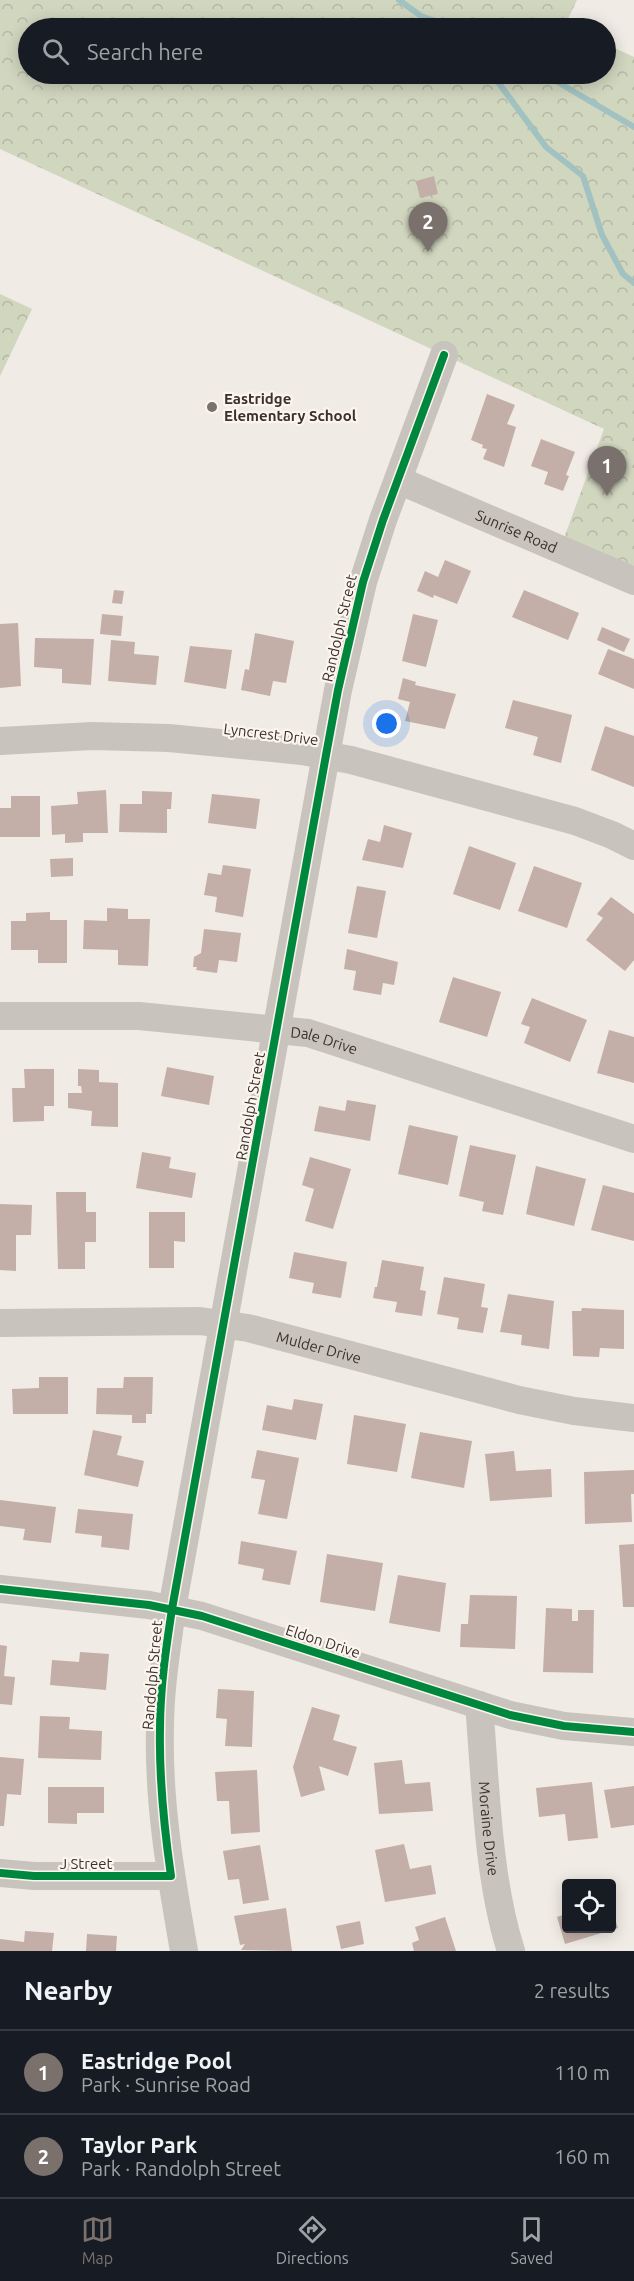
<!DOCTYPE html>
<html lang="en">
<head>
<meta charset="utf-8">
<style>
	body { margin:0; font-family:Ubuntu,sans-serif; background:#20242c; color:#f1f3f6 }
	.controls { position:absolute; right:18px; bottom:18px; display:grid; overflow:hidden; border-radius:6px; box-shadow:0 3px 15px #0003 }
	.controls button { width:54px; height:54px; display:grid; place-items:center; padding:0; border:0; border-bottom:2px solid #363941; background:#171b24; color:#f1f3f6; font:30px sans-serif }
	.you { position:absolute; left:387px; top:724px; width:21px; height:21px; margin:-15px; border:4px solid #fff; border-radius:50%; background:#1a73e8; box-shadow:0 0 0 9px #1a73e833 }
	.badge { display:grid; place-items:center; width:39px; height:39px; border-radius:50%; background:#7a716c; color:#fff; font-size:20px; font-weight:700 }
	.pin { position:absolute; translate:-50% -50px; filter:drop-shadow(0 2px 3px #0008) }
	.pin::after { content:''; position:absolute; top:32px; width:21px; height:18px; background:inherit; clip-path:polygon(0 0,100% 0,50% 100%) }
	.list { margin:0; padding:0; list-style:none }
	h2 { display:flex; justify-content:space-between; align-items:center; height:78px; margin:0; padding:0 24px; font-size:26px }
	h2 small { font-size:20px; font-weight:400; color:#9ea1a6 }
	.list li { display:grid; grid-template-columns:39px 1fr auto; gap:18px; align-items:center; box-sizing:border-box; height:84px; padding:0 24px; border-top:2px solid #363941 }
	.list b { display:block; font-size:22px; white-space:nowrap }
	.list p { margin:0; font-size:20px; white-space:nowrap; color:#9ea1a6 }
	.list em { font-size:20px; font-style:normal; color:#9ea1a6 }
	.icon { flex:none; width:33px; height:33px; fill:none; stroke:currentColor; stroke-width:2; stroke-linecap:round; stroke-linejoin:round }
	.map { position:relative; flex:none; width:634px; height:1951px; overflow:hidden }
	.search { position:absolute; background:#171b24; box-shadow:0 3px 15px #0003; left:18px; right:18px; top:18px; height:66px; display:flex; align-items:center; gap:15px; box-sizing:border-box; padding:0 21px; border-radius:33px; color:#9ea1a6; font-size:22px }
	.sheet { height:246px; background:#171b24 }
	nav { display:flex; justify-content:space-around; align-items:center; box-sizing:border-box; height:84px; border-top:2px solid #363941; background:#171b24; font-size:16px; color:#9ea1a6 }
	nav a { display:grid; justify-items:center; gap:3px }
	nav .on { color:#7a716c }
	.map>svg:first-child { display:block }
	.park { fill:url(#park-crowns) }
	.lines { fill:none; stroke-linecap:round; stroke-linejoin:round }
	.stream { stroke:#a1c2c1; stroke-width:6 }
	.building { fill:#c3afa7 }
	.minor { stroke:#c9c3be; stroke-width:28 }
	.cycleway-casing { stroke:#fbf5ee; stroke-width:11 }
	.cycleway { stroke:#00873e; stroke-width:8 }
	.poi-dot { fill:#7a716c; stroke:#fbf5ee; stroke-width:2 }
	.labels { text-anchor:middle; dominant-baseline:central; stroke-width:4.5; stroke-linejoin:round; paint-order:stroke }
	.poi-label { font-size:15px; font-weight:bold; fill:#3b302b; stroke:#fbf5ee; text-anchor:start }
	.street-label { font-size:15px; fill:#3b302b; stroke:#fbf5ee }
</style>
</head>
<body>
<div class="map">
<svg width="634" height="1951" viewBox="0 0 634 1951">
	<defs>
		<pattern id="park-crowns" width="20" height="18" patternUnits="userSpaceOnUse" patternTransform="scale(1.5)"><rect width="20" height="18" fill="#d1d6bf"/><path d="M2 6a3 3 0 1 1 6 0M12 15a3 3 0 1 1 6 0" fill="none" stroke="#b4b8a4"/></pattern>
	</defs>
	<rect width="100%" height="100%" fill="#f0ebe5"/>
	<path class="park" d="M0,0H577L565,25L572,28H28V74H606V44L634,57V581L560,549L604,429L0,149Z
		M0,294L32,309L0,376Z"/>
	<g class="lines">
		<path class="stream" d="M399,0L421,16L455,28
			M492,74L546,147L583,176L602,235L623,274L634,283
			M544,74L634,127"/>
	</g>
	<path class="building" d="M434,176L438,194L420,198L416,181Z
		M487,394L515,405L507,424L516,427L504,467L483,459L487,449L482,448L483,445L471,440Z
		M541,439L575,452L566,475L569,476L563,491L544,484L548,472L531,466Z
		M445,560L471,571L457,604L434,595L433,598L417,591L425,571L438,577Z
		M114,590L124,591L122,604L112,603Z
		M524,590L579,613L568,640L512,617Z
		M102,614L123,616L121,636L100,634Z
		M413,614L438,620L426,667L402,661Z
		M18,623L21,686L0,688V624Z
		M602,627L630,639L624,652L597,640Z
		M255,633L294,641L286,683L273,681L270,696L241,690L245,669L249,670Z
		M35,638L94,639L91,685L62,683V669L34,667Z
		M111,640L135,642L134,654L159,656L156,685L108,681Z
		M190,646L232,650L226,689L184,682Z
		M608,649L634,659V689L598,674Z
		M403,678L416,682L415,685L456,694L445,729L405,721L410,702L398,699Z
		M513,700L572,715L561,763L533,755L538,737L505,728Z
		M605,726L634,736V787L591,770Z
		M106,790L108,833H83V842L65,843V834L52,835L51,806L78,804L77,792Z
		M142,791L172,792L171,809H167V833L119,832L120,804H142Z
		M212,794L260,799L256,829L208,823Z
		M11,796H40V837H0V808H11Z
		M384,825L412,833L403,868L362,860L368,839L380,842Z
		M469,846L516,863L500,910L453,894Z
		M73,858V876L51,877L50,859Z
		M223,865L251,869L243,917L215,912L217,897L204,895L208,873L221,875Z
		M534,866L582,883L567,928L518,911Z
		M357,886L386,891L377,938L348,933Z
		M611,897L634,914V960L625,971L586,940L603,918L597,914Z
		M107,908L128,909V919H150L148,966L118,965V950L83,949L84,920L107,921Z
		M50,912V920H67V963H38V950H11V921H26V913Z
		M204,929L241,933L237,962L219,960L217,973L196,970L197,967H193L194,957L201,953Z
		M347,949L398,962L394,985L383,983L381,995L353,990L356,971L344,969Z
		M453,977L501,992L487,1037L439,1022Z
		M532,998L587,1020L570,1062L524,1043L530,1027L521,1024Z
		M609,1030L634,1037V1083L597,1073Z
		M167,1067L214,1076L209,1105L161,1096Z
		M24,1069H54V1106H44V1121L13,1122L12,1088H25Z
		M78,1069L99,1070V1082L118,1083V1127L91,1126L92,1111L68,1108V1093H82L81,1086H78Z
		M347,1100L376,1105L370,1141L314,1131L319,1106L345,1111Z
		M409,1125L458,1136L448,1185L398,1174Z
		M470,1145L516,1155L503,1215L482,1211L484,1202L459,1196Z
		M142,1152L171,1157L169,1168L196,1173L192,1198L136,1188Z
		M310,1157L351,1169L333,1229L305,1221L314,1189L302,1185Z
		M536,1166L586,1179L574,1226L526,1214Z
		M603,1185L634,1193V1241L591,1230Z
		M56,1192H86V1212H96V1242H85V1269H58Z
		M0,1204L32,1205L31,1235H16V1271L0,1270Z
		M149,1212H185V1242L174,1241V1268H149Z
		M294,1252L347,1262L341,1298L312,1293L314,1283L289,1278Z
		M382,1260L424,1267L420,1290L426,1291L422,1316L395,1312L397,1302L373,1298L375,1287H377Z
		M444,1277L485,1284L481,1307L488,1308L483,1333L457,1329L459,1318L437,1314Z
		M508,1294L554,1301L549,1349L521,1345L522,1335L500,1332Z
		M582,1308L624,1310V1349L600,1348L599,1357L573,1356L572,1311H581Z
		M39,1377H68V1414H13L12,1389L39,1388Z
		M124,1377H153L152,1414H146V1423H132V1415L96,1414L97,1388H123Z
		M294,1399L323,1404L316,1440L262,1430L267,1405L292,1410Z
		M354,1415L406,1424L397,1472L347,1464Z
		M93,1430L122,1436L117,1455L144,1461L138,1487L84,1475Z
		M420,1432L472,1441L464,1488L411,1478Z
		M257,1450L299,1458L287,1519L258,1514L265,1480L251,1478Z
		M514,1451L516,1471L551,1469L552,1497L490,1501L485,1454Z
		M634,1470V1494H631L632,1522L585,1524L584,1472Z
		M0,1500L56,1507L51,1543L23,1540L25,1529L0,1526Z
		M78,1509L133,1514L129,1550L101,1547L102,1536L75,1533Z
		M241,1541L297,1551L290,1585L262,1580L264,1569L238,1564Z
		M634,1544V1607H623L619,1545Z
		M327,1554L383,1563L375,1611L320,1602Z
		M398,1575L446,1583L440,1632L389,1623Z
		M470,1595L517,1596L515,1649L460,1647L461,1624H468Z
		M546,1608L572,1609V1621H578V1610H594L593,1673L543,1672Z
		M0,1645L7,1646L4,1676L15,1677L12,1705L0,1704Z
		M80,1652L109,1654L106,1690L50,1685L52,1660L79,1662Z
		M218,1689L254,1691L252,1747L225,1746L227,1719L216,1718Z
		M312,1707L340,1715L333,1740L357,1747L348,1776L319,1766L325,1790L301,1797L293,1767Z
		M40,1716L70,1717L69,1729L102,1731L101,1760L38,1758Z
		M0,1757L24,1759L21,1795L7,1794L4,1826H0Z
		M402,1760L405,1784L430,1782L433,1811L379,1814L374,1763Z
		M257,1770L260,1832L231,1834L229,1801H217L215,1772Z
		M592,1782L598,1838L568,1841L565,1814L539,1817L536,1788Z
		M634,1786V1825L611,1828L604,1790Z
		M48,1787H104V1813H77V1824L48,1823Z
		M404,1844L410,1869L431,1865L436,1894L385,1902L375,1850Z
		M260,1845L269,1900L243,1904L239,1879L228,1880L223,1851Z
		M286,1908L292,1951L241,1950L245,1944L240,1945L234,1916Z
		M612,1910L618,1928L565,1944L557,1917L566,1914L567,1929H612Z
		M445,1917L456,1951H414L412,1943L419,1940L415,1927Z
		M360,1921L364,1944L341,1949L336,1926Z
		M25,1931L54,1933L52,1951H0V1939L24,1942Z
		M87,1934L117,1936L116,1951H86Z"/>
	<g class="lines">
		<g class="minor">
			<path id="s1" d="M398,480L634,581"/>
			<path d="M0,741L92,736L169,738L302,751L351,760L575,821L612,835L634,846"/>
			<path id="s2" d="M0,1016H139L308,1033L634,1139"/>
			<path id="s3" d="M0,1323L200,1321L248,1328L519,1400L574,1411L634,1418"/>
			<path d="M0,1589L149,1605L202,1616L510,1715L564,1726L634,1732"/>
			<path id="s4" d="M479,1705C486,1785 487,1875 511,1951"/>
			<path d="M0,1873L34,1876H171"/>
			<path d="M184,1951C171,1877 158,1803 160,1728C160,1688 167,1648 172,1609L326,755L338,690L363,582L383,520L444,355"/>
		</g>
		<g class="cycleway-casing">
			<path id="cycleway" d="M0,1589L149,1605L202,1616L510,1715L564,1726L634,1732
				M0,1873L34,1876H171C164,1827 159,1778 160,1729C160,1688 166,1648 172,1609L326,755L338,690L363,582L383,520L444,355"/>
		</g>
		<use href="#cycleway" class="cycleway"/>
	</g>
	<circle class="poi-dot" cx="212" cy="407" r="6"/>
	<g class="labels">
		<g class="poi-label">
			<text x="224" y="398">Eastridge<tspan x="224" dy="17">Elementary School</tspan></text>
		</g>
		<g class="street-label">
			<text stroke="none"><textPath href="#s1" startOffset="129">Sunrise Road</textPath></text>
			<text transform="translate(339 628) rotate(-77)">Randolph Street</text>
			<text transform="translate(271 734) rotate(7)">Lyncrest Drive</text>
			<text stroke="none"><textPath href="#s2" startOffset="326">Dale Drive</textPath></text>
			<text transform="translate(250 1106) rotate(-80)">Randolph Street</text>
			<text stroke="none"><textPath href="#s3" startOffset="322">Mulder Drive</textPath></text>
			<text transform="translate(323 1641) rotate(18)">Eldon Drive</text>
			<text transform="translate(152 1675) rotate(-85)">Randolph Street</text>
			<text stroke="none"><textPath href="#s4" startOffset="124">Moraine Drive</textPath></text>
			<text x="86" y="1863">J Street</text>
		</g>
	</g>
</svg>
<div class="controls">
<button><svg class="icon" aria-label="locate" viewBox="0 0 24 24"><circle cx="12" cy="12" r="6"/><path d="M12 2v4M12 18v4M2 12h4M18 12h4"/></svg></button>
</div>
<div class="you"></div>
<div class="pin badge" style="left:607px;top:496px">1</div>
<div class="pin badge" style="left:428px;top:252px">2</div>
<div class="search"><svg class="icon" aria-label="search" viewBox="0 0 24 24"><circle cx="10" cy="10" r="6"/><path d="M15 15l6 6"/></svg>Search here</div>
</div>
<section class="sheet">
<h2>Nearby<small>2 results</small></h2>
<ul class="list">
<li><span class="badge">1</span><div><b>Eastridge Pool</b><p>Park · Sunrise Road</p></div><em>110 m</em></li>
<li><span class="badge">2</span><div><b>Taylor Park</b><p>Park · Randolph Street</p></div><em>160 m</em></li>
</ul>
</section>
<nav>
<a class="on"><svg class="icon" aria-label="map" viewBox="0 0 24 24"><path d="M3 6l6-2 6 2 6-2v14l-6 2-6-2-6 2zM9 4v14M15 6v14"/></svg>Map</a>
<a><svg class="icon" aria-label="directions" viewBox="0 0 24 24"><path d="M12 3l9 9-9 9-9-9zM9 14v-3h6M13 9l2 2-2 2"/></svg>Directions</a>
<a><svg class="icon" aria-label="saved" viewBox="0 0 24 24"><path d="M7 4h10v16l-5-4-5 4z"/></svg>Saved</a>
</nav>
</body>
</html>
